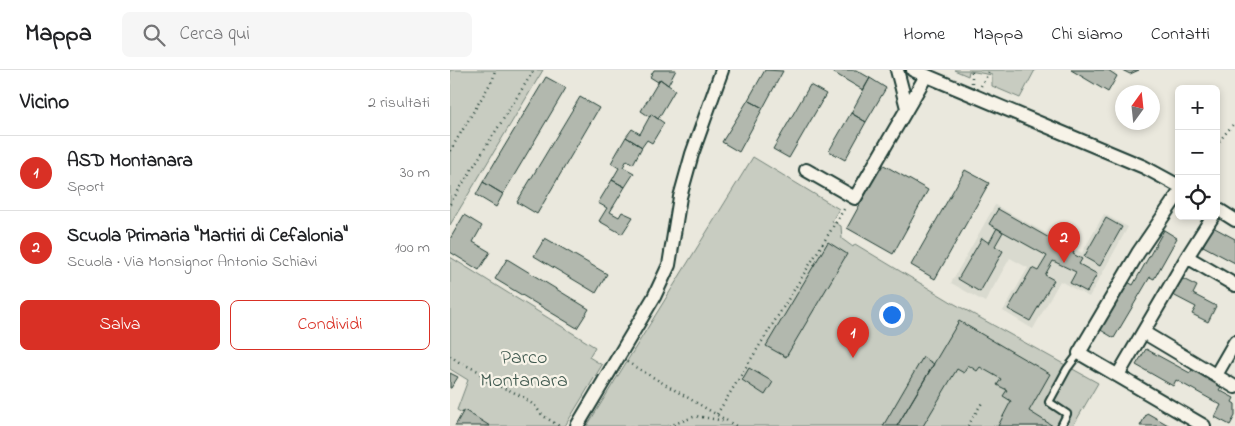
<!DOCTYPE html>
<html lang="it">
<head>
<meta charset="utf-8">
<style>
	body { margin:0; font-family:"Indie Flower",sans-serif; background:#f6f6f6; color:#202124 }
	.controls { position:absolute; right:15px; top:15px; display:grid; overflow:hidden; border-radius:8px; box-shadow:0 2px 8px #0003 }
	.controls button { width:45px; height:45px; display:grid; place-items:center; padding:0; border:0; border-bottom:1px solid #e0e0e0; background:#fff; color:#202124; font:25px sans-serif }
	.compass { position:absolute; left:665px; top:15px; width:45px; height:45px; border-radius:50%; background:#fff; box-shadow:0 2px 8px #0003; rotate:15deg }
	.you { position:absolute; left:441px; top:244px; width:18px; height:18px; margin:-12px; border:4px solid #fff; border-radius:50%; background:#1a73e8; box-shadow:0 0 0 8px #1a73e833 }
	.badge { display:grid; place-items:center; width:32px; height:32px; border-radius:50%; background:#d93025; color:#fff; font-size:16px; font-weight:700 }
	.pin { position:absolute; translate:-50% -41px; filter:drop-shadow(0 1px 2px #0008) }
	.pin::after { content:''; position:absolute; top:26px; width:18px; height:15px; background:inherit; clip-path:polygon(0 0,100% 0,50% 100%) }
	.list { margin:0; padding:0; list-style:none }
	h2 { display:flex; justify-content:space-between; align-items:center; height:65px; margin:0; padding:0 20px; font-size:21px }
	h2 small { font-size:16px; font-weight:400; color:#757577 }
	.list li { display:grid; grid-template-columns:32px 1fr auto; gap:15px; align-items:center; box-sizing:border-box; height:75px; padding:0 20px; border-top:1px solid #e0e0e0 }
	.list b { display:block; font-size:19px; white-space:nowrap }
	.list p { margin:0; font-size:16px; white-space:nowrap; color:#757577 }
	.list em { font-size:16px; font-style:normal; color:#757577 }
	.actions { display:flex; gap:10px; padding:15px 20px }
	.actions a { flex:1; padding:11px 0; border:1px solid #d93025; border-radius:8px; text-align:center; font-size:18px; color:#d93025 }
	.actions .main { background:#d93025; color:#fff }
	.icon { flex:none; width:28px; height:28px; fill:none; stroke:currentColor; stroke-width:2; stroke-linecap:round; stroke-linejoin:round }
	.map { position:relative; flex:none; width:785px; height:356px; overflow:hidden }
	header { display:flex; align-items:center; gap:30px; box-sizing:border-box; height:70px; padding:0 25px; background:#fff; border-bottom:1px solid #e0e0e0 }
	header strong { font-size:24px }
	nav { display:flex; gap:28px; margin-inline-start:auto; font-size:18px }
	.search { width:350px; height:45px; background:#f6f6f6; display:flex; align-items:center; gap:12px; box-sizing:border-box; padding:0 18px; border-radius:8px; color:#757577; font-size:19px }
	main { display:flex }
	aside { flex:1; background:#fff }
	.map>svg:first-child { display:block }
	.built { fill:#d9dacf }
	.green { fill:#c8ccc1; stroke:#74847a }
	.building { fill:#b2b8ae; stroke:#1f3d34 }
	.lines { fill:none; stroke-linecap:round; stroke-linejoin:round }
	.service-casing { stroke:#1f3d34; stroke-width:10 }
	.minor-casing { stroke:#1f3d34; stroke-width:16 }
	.path { stroke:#1f3d34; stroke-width:2.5; stroke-dasharray:1 4; stroke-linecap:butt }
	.service { stroke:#f7f3e8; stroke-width:6 }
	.minor { stroke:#f7f3e8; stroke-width:12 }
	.labels { text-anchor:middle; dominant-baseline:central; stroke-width:4.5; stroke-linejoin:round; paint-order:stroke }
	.park-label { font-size:20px; fill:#415a50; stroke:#f7f3e8 }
</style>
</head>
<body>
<header>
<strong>Mappa</strong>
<div class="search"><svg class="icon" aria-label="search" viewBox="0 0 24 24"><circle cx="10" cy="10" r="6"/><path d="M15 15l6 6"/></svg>Cerca qui</div>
<nav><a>Home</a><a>Mappa</a><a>Chi siamo</a><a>Contatti</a></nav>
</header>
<main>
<aside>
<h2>Vicino<small>2 risultati</small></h2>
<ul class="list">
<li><span class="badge">1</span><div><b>ASD Montanara</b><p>Sport</p></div><em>30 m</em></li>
<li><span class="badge">2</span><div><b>Scuola Primaria &quot;Martiri di Cefalonia&quot;</b><p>Scuola · Via Monsignor Antonio Schiavi</p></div><em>100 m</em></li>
</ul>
<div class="actions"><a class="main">Salva</a><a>Condividi</a></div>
</aside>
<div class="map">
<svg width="785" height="356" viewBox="0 0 785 356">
	<rect width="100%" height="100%" fill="#eae8dd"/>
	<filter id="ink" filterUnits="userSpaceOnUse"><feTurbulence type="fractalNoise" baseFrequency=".02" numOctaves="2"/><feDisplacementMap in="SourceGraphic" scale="10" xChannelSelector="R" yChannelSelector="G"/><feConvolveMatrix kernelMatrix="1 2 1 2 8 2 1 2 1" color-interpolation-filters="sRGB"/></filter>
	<g filter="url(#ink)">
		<path class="built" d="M545,135L632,183L654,144L678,157L639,227L610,211L583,259L553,241L578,198L560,188L535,232L501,213Z"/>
		<path class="green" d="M0,0H93L0,155Z
			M504,0H585L570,28L542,16V5L519,1L518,6Z
			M303,87L389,139L382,151L391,156L392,169L403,177L405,174L503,233L648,313L623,356H137Z
			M0,187L145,277L139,287L152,295L115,356H35L7,340L18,310L0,299Z"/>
		<path class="building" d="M204,0H226L218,15L210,9L208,12L200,7Z
			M315,0L333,1L313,38L298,30Z
			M379,0H406L420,8L413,20Z
			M621,0H658L667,6L658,22Z
			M672,0H689L680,4Z
			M96,7L116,18L53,124L33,112Z
			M420,8L436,18L416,52L401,43Z
			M210,9L225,20L208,49L201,44L200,47L191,41Z
			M360,15L376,24L339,88L323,79Z
			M130,27L149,38L87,144L67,132Z
			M298,30L313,38L289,82L272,72Z
			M401,43L416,52L395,90L379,81Z
			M201,44L214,53L202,73L197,70L192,77L176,67L182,59L190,64Z
			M176,67L192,77L183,94L177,90L173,97L184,103L175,117L162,110L169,98L161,93Z
			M432,94L478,120L443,184L397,158Z
			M515,100L539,113L485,209L461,195Z
			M162,110L175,117L160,142L169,147L172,142L183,147L172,164L149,151L157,138L148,133Z
			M33,112L53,124L46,137L26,125Z
			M548,139L624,182L623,184L632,189L629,194L647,204L637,222L620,213L626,202L603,191L595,205L604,210L580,251L558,239L582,198L588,201L597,186L539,154Z
			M14,145L32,156L23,172L40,182L29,200L0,182V169Z
			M656,148L672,157L650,196L634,187Z
			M763,157L785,169V193L753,176Z
			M547,158L553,162L545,176L553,181L530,222L508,209L532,168L539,173Z
			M714,160L727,168L704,209L700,207L664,268L649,259L676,211L683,215Z
			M95,168L157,204L146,223L84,186Z
			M378,172L397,184L336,287L316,276Z
			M57,189L139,239L127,258L45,209Z
			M731,208L747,216L743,224L766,236L758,252L742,244L746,237L723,225Z
			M509,251L600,304L579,341L603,356H548L561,331L553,326L557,320L547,315L551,309L530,297L527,301L518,295L514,303L507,299L473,356H447Z
			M696,279L740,303L744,296L774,312L769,320L784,328L782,332L785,334V346L780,355L765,347L771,335L726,310L723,316L686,295Z
			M473,287L484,294L447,356H433Z
			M299,298L323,312L315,325L292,310Z
			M0,303L8,307L1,318H0Z
			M14,340L40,356H5Z
			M697,343L720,356H690Z"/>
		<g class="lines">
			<g class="service-casing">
				<path id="service" d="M611,356L617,344L599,332L617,299L629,283"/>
			</g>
			<g class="minor-casing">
				<path id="minor" d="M447,0L457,38
					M463,0L694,97L729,116
					M356,100L405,128L476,6
					M729,123L688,183L629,283L754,356
					M766,138L785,150
					M737,187L785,215
					M693,262L785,317
					M668,305L737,187L763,146
					M766,305L785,272
					M127,356L204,227L219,195L230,127L242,84L272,0"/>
			</g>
			<path class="path" d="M522,13V0
				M531,16L540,0
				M766,75L785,52
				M0,81L43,9L45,0
				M0,134L84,0
				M0,286L9,292L28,301L37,312L59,320L73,327L85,336L92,345L109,356
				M177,292L286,356
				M267,344L396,136
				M219,356L246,346L275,351
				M518,356L533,331"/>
			<use href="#service" class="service"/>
			<use href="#minor" class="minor"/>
		</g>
	</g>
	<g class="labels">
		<g class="park-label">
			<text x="74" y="288">Parco<tspan x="74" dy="23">Montanara</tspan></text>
		</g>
	</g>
</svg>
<div class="controls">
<button>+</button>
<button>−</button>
<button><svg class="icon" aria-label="locate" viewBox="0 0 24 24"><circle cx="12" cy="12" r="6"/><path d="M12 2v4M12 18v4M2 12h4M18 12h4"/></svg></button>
</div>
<svg class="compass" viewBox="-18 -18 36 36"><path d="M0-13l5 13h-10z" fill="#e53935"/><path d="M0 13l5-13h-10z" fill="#757577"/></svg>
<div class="you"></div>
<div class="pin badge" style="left:403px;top:288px">1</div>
<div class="pin badge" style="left:614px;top:193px">2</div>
</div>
</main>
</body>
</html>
